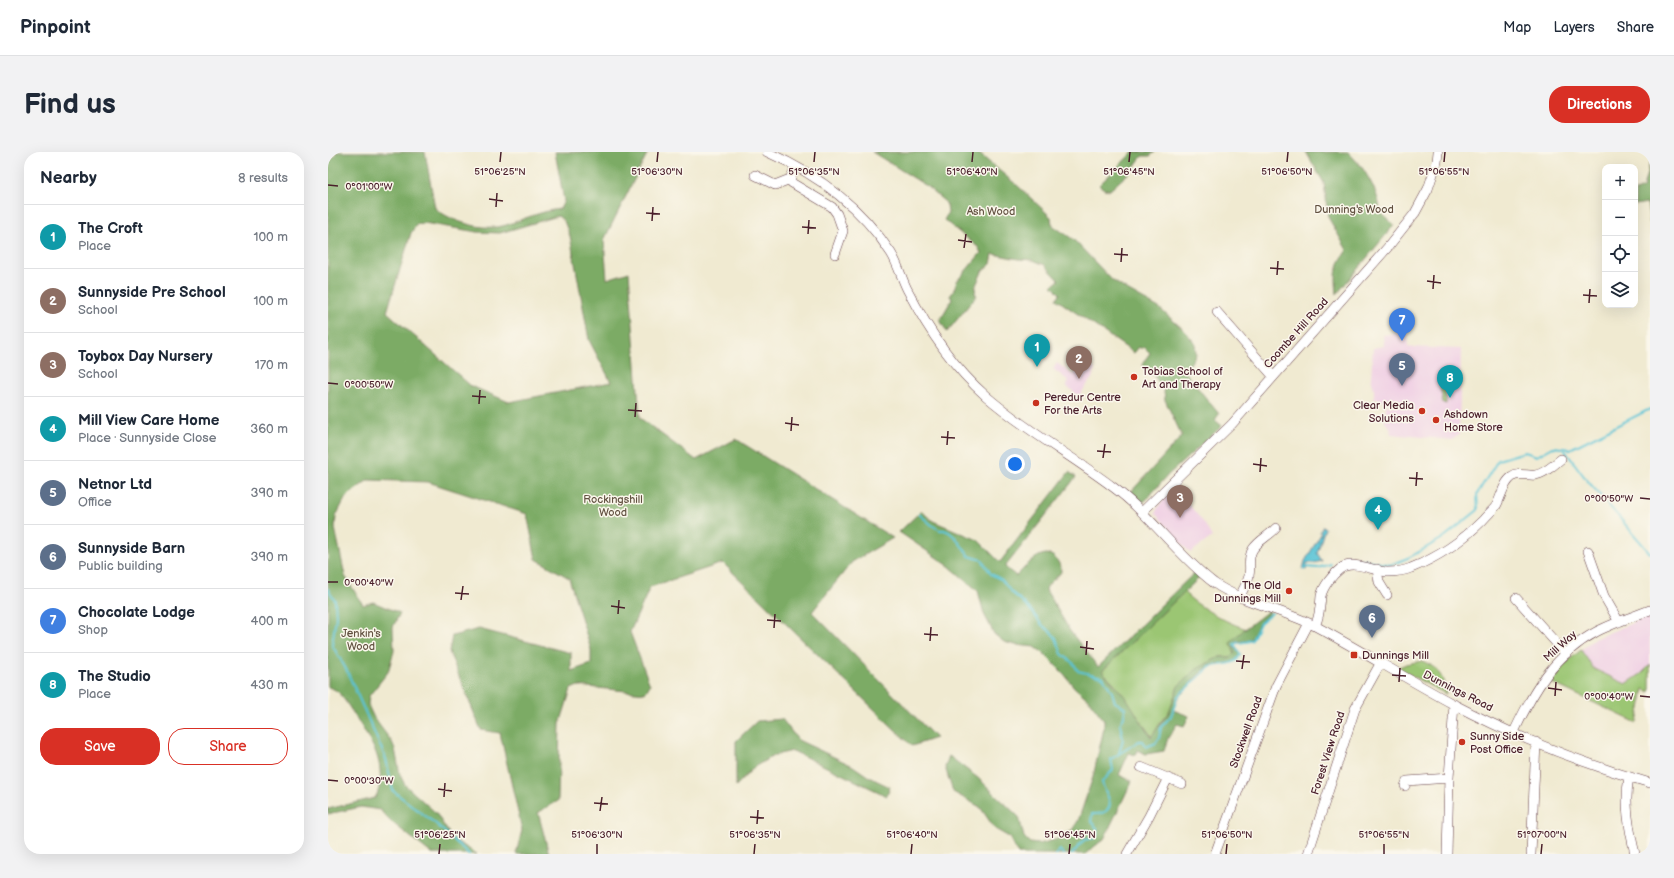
<!DOCTYPE html>
<html lang="en">
<head>
<meta charset="utf-8">
<style>
	body { margin:0; font-family:"Balsamiq Sans",sans-serif; background:#f2f2f3; color:#1f2937 }
	.controls { position:absolute; right:12px; top:12px; display:grid; overflow:hidden; border-radius:8px; box-shadow:0 4px 16px #0002 }
	.controls button { width:36px; height:36px; display:grid; place-items:center; padding:0; border:0; border-bottom:1px solid #e0e1e3; background:#fff; color:#1f2937; font:20px sans-serif }
	.you { position:absolute; left:687px; top:312px; width:14px; height:14px; margin:-10px; border:3px solid #fff; border-radius:50%; background:#1a73e8; box-shadow:0 0 0 6px #1a73e833 }
	.badge { display:grid; place-items:center; width:26px; height:26px; border-radius:50%; background:#d93025; color:#fff; font-size:13px; font-weight:700 }
	.pin { position:absolute; translate:-50% -33px; filter:drop-shadow(0 1px 2px #0008) }
	.pin::after { content:''; position:absolute; top:21px; width:14px; height:12px; background:inherit; clip-path:polygon(0 0,100% 0,50% 100%) }
	.list { margin:0; padding:0; list-style:none }
	h2 { display:flex; justify-content:space-between; align-items:center; height:52px; margin:0; padding:0 16px; font-size:17px }
	h2 small { font-size:13px; font-weight:400; color:#747a83 }
	.list li { display:grid; grid-template-columns:26px 1fr auto; gap:12px; align-items:center; box-sizing:border-box; height:64px; padding:0 16px; border-top:1px solid #e0e1e3 }
	.list b { display:block; font-size:15px; white-space:nowrap }
	.list p { margin:0; font-size:13px; white-space:nowrap; color:#747a83 }
	.list em { font-size:13px; font-style:normal; color:#747a83 }
	.actions { display:flex; gap:8px; padding:12px 16px }
	.actions a { flex:1; padding:9px 0; border:1px solid #d93025; border-radius:16px; text-align:center; font-size:14px; color:#d93025 }
	.actions .main { background:#d93025; color:#fff }
	.icon { flex:none; width:22px; height:22px; fill:none; stroke:currentColor; stroke-width:2; stroke-linecap:round; stroke-linejoin:round }
	.map { position:relative; flex:none; width:1322px; height:702px; overflow:hidden; border-radius:16px }
	header { display:flex; align-items:center; gap:24px; box-sizing:border-box; height:56px; padding:0 20px; background:#fff; border-bottom:1px solid #e0e1e3 }
	header strong { font-size:19px }
	nav { display:flex; gap:22px; margin-inline-start:auto; font-size:14px }
	.intro { display:flex; align-items:center; justify-content:space-between; box-sizing:border-box; height:96px; padding:0 24px }
	h1 { margin:0; font-size:28px }
	.button { padding:10px 18px; border-radius:16px; background:#d93025; color:#fff; font-size:14px; font-weight:700 }
	main { display:flex; gap:24px; padding:0 24px }
	aside { flex:1; background:#fff; border-radius:16px; box-shadow:0 4px 16px #0002 }
	.map>svg:first-child { display:block }
	.built { fill:#f0d0e4 }
	.green { fill:#9bc673; stroke:#72724f }
	.forest { fill:#7cab65; stroke:#636548; fill-rule:evenodd }
	.water { fill:#5ac4d6; stroke:#527280 }
	.lines { fill:none; stroke-linecap:round; stroke-linejoin:round }
	.stream { stroke:#5ac4d6; stroke-width:2 }
	.minor-casing { stroke:#633d44; stroke-width:10 }
	.minor { stroke:#fff; stroke-width:9 }
	.ticks { fill:none; stroke:#4a1f2b; stroke-width:1.5 }
	.poi-dot { fill:#c8321e; stroke:#fbf7ec; stroke-width:1.5 }
	.labels { text-anchor:middle; dominant-baseline:central; stroke-width:3; stroke-linejoin:round; paint-order:stroke }
	.park-label { font-size:11px; fill:#625141; stroke:#fbf7ec }
	.street-label { font-size:11px; fill:#4a1f2b; stroke:#fbf7ec }
	.poi-label { font-size:11px; fill:#4a1f2b; stroke:#fbf7ec; text-anchor:start }
	.ticks-label { font-size:10px; text-anchor:middle; fill:#4a1f2b; stroke:#fbf7ec; stroke-width:3; stroke-linejoin:round; paint-order:stroke }
</style>
</head>
<body>
<header>
<strong>Pinpoint</strong>
<nav><a>Map</a><a>Layers</a><a>Share</a></nav>
</header>
<div class="intro"><h1>Find us</h1><a class="button">Directions</a></div>
<main>
<aside>
<h2>Nearby<small>8 results</small></h2>
<ul class="list">
<li><span class="badge" style="background:#0f9aa8">1</span><div><b>The Croft</b><p>Place</p></div><em>100 m</em></li>
<li><span class="badge" style="background:#8d6e63">2</span><div><b>Sunnyside Pre School</b><p>School</p></div><em>100 m</em></li>
<li><span class="badge" style="background:#8d6e63">3</span><div><b>Toybox Day Nursery</b><p>School</p></div><em>170 m</em></li>
<li><span class="badge" style="background:#0f9aa8">4</span><div><b>Mill View Care Home</b><p>Place · Sunnyside Close</p></div><em>360 m</em></li>
<li><span class="badge" style="background:#5c6f8a">5</span><div><b>Netnor Ltd</b><p>Office</p></div><em>390 m</em></li>
<li><span class="badge" style="background:#5c6f8a">6</span><div><b>Sunnyside Barn</b><p>Public building</p></div><em>390 m</em></li>
<li><span class="badge" style="background:#3f7fe0">7</span><div><b>Chocolate Lodge</b><p>Shop</p></div><em>400 m</em></li>
<li><span class="badge" style="background:#0f9aa8">8</span><div><b>The Studio</b><p>Place</p></div><em>430 m</em></li>
</ul>
<div class="actions"><a class="main">Save</a><a>Share</a></div>
</aside>
<div class="map">
<svg width="1322" height="702" viewBox="0 0 1322 702">
	<rect width="100%" height="100%" fill="#fbf7ec"/>
	<filter id="ink" filterUnits="userSpaceOnUse"><feTurbulence type="fractalNoise" baseFrequency=".025" numOctaves="2"/><feDisplacementMap in="SourceGraphic" scale="8" xChannelSelector="R" yChannelSelector="G"/><feConvolveMatrix kernelMatrix="1 2 1 2 8 2 1 2 1" color-interpolation-filters="sRGB"/></filter>
	<filter id="wash" filterUnits="userSpaceOnUse"><feTurbulence type="fractalNoise" baseFrequency=".012" numOctaves="4" result="noise"/><feDisplacementMap in="SourceGraphic" scale="16" xChannelSelector="R" yChannelSelector="G"/><feGaussianBlur stdDeviation="0.9" result="paint"/><feColorMatrix in="noise" values="0 0 0 0 0 0 0 0 0 0 0 0 0 0 0 0 0 1.4 0 .05"/><feComposite in="paint" operator="in"/></filter>
	<g filter="url(#wash)">
		<rect width="100%" height="100%" fill="#f0ead1"/>
		<path class="built" d="M1079,180L1080,195L1133,197L1131,283L1124,288L1063,282L1062,275L1057,271L1058,253L1065,255V253L1046,246V237L1043,226L1045,196L1056,194L1055,183Z
			M729,211L745,223L755,214L760,212L765,215L767,218L764,226L751,244L738,234L741,229L725,217Z
			M847,335L876,371L884,385L862,401L827,361L832,352Z
			M1319,465L1322,466V540L1316,537L1309,571L1222,530L1229,518L1266,487Z"/>
		<path class="green" d="M1115,232L1117,233L1118,252L1115,251L1112,233Z
			M856,440C868,454 901,472 919,477L910,483L902,491L907,501L903,505H891L870,517L850,535L841,560L833,569L824,585L787,532L774,519Z
			M1253,498L1266,517L1298,532L1313,522L1322,513V540L1316,537L1309,571L1222,530L1229,518Z
			M1094,509C1110,515 1116,525 1118,542L1069,516L1078,512Z"/>
		<path class="forest" d="M8,0H97L107,56C123,70 157,80 178,73C196,67 213,59 232,57L236,49L227,0H320L276,88L279,127L301,120L312,266L368,308L408,287L565,386L524,410L484,460L608,586L584,594L395,411L322,435L302,480L322,533L317,541L250,534L243,537L232,572L230,649L210,660L221,702H188L194,678L172,581L153,578L121,500L124,484L151,477L243,501V519L263,512V498L241,426L208,407L199,362L100,330L40,328L18,345L8,364L7,376L17,424L35,453L45,450L72,461L65,475L66,499L60,520L41,544L40,553L46,566L64,590L67,597L72,623L77,633L108,661L122,683L131,691L149,702H104L61,668L52,658L33,655L0,662V657L47,646C55,633 53,614 48,601C45,592 15,543 9,539C6,537 3,536 0,535V11L8,3ZM230,64L236,69L242,84L261,188L283,230L181,250L143,234L59,160L83,81L89,72L96,71L149,80L172,81Z
			M544,0H649L690,34L723,65L724,73L746,88L784,128L799,138L831,156L856,178L867,191L868,202L857,220L891,262L887,268L894,274L840,323L817,349L811,351L800,343L854,284L837,248C837,233 825,223 815,214L816,209L822,201L816,195L814,197L811,195L806,201L728,147L732,142L724,134L731,128L717,113L705,108L690,107L665,102L663,112L654,120L648,133L647,142L649,143L619,180L612,168L624,147L622,144L625,140L629,129L653,101L650,95L616,68L620,61L619,54L616,49L597,33Z
			M805,0H827L822,4H814L803,19L782,38L776,37L771,33Z
			M978,0H1020C1024,5 1029,9 1033,14C1042,27 1052,45 1052,60L1066,73L1009,142C1007,120 1007,116 1019,98L1000,65L996,31Z
			M1322,10V71L1319,51L1307,53V39L1315,36Z
			M741,320L748,325L677,415L688,424C697,416 714,393 727,406C731,410 733,415 733,420C729,426 719,431 718,438L742,479L770,515L866,421L871,426L774,519L799,547L823,585L841,560L850,534L869,517L891,505H903L907,501L902,491C910,481 929,468 940,459L942,460C939,464 933,468 931,472C924,484 927,491 909,489L906,492V495L912,502C909,514 894,510 885,513C873,517 865,530 856,538L857,539L851,544L845,558L861,564L856,574L849,572L840,586L836,599L818,602L809,598L807,603L801,601L791,623L804,629L776,687L757,702H690L681,685L667,677L652,655L625,640L617,615L621,604L650,626L691,665L696,685L702,691L711,692L730,687L744,678L750,669L765,625L776,576V568L760,547L746,535L737,523L714,500L707,495L687,493L676,490L666,482L656,462L650,439L621,414L571,380L593,359L605,369L650,388L672,410Z
			M454,567L470,588L525,614L541,625L562,635L559,644L465,599L447,603L426,615L408,634V589L429,569Z"/>
		<path class="water" d="M995,374L997,376L989,401L994,409L986,411H979L978,418L975,417L977,409L993,382L992,380Z"/>
		<g class="lines">
			<path class="stream" d="M1235,296L1258,327L1322,401
				M591,362L605,374L612,378H616L621,380L628,386L641,404L654,408L663,422L674,428L683,440L694,449L705,461L714,473L723,480L728,486L734,502L746,512L750,519L775,525L784,540L787,550L797,556L796,565L792,572L795,587L791,601
				M1011,409L1024,407L1039,408L1062,413L1082,405L1115,386L1150,358L1149,342L1170,308L1197,300L1209,304L1225,295L1242,297L1322,257
				M976,417L977,415L990,416L1003,412
				M0,437L7,448L8,465L4,493L18,517L58,607L65,639L108,672L141,702
				M728,702L732,698L735,702
				M744,702L756,688L766,686L769,683V676L763,670L764,662C767,662 771,662 774,661C791,655 775,639 774,630L785,618L783,607L811,589H814L818,595L828,591L831,586L833,575L843,564L850,544L882,515C892,511 909,515 912,502L906,492C911,489 916,492 924,488L932,471L944,461"/>
		</g>
	</g>
	<g filter="url(#ink)">
		<g class="lines">
			<g class="minor-casing">
				<path id="minor" d="M439,0C489,22 533,55 563,101C570,112 573,125 579,137C599,176 625,215 658,244C697,278 744,304 785,335C823,363 849,403 886,431C914,451 958,458 989,475C1035,500 1079,527 1125,552C1186,584 1256,612 1322,631
					M468,15L462,27L464,31L504,55L509,62L515,79L507,102
					M427,23L447,33L462,27
					M889,160L945,224
					M815,359L904,272L1060,95L1087,61L1100,37L1109,10L1110,0
					M1260,399L1276,444L1291,470
					M1049,417L1051,430L1059,443
					M912,444C915,438 919,431 921,424C923,415 919,406 925,397C931,388 941,384 948,376
					M1188,446L1238,502
					M987,474C992,464 992,455 993,444C995,435 1004,423 1012,417C1024,407 1045,419 1059,420C1067,420 1076,419 1083,416C1111,405 1134,389 1155,368C1159,363 1164,359 1168,354C1173,346 1175,331 1184,325C1190,320 1200,324 1207,323C1216,322 1226,313 1233,307
					M1186,580C1205,539 1227,502 1268,480C1285,471 1304,465 1322,458
					M813,615L854,632
					M1301,625C1296,651 1301,676 1307,702
					M1077,634L1079,629L1121,626
					M799,702L821,664L840,626
					M887,702L948,534L981,471
					M980,702L1027,557L1052,512
					M1119,702L1121,626L1126,552
					M1203,702L1208,590"/>
			</g>
			<use href="#minor" class="minor"/>
		</g>
	</g>
	<path class="ticks" d="M172,10L173,0M329,10L330,0M486,10L487,0M644,10L645,0M801,10L802,0M959,10L960,0M1116,10L1117,0M0,33L10,34M161,47L175,49M168,55L169,41M318,61L332,62M324,69L325,55M474,75L488,76M480,82L481,68M630,88L644,90M636,96L638,82M786,102L800,103M793,110L794,96M942,116L956,117M949,123L950,109M1099,129L1113,131M1105,137L1106,123M1255,143L1269,144M1261,151L1262,137M0,231L10,232M144,244L158,245M151,252L152,238M300,258L314,259M307,265L308,251M457,271L471,273M463,279L464,265M613,285L627,286M619,293L620,279M769,299L783,300M775,306L777,292M925,312L939,314M932,320L933,306M1081,326L1095,327M1088,334L1089,320M1312,346L1322,347M0,430H10M127,441L141,442M133,448L135,434M283,454L297,456M290,462L291,448M439,468L453,469M446,476L447,462M596,482L610,483M602,489L603,475M752,495L766,497M758,503L759,489M908,509L922,510M914,517L916,503M1064,523L1078,524M1071,530L1072,516M1220,536L1234,538M1227,544L1228,530M1312,544L1322,545M0,628L10,629M110,637L124,639M116,645L117,631M266,651L280,652M272,659L274,645M422,665L436,666M429,672L430,658M111,702L112,692M269,702V692M426,702L427,692M583,702L584,692M741,702L742,692M898,702L899,692M1056,702V692M1213,702L1214,692"/>
	<g class="poi-dot">
		<circle cx="806" cy="225" r="4"/>
		<circle cx="708" cy="251" r="4"/>
		<circle cx="1094" cy="259" r="4"/>
		<circle cx="1108" cy="268" r="4"/>
		<circle cx="961" cy="439" r="4"/>
		<rect x="1022" y="499" width="8" height="8" rx="2"/>
		<circle cx="1134" cy="590" r="4"/>
	</g>
	<g class="labels">
		<g class="park-label">
			<text x="1026" y="57">Dunning's Wood</text>
			<text x="663" y="59">Ash Wood</text>
			<text x="285" y="347">Rockingshill<tspan x="285" dy="13">Wood</tspan></text>
			<text x="33" y="481">Jenkin's<tspan x="33" dy="13">Wood</tspan></text>
		</g>
		<g class="street-label">
			<text transform="translate(968 181) rotate(-48)">Coombe Hill Road</text>
			<text transform="translate(1232 494) rotate(-42)">Mill Way</text>
			<text transform="translate(1130 539) rotate(27)">Dunnings Road</text>
			<text transform="translate(918 580) rotate(-70)">Stockwell Road</text>
			<text transform="translate(1000 601) rotate(-72)">Forest View Road</text>
		</g>
		<g class="poi-label">
			<text x="814" y="219">Tobias School of<tspan x="814" dy="13">Art and Therapy</tspan></text>
			<text x="716" y="245">Peredur Centre<tspan x="716" dy="13">For the Arts</tspan></text>
			<text x="1086" y="253" text-anchor="end">Clear Media<tspan x="1086" dy="13">Solutions</tspan></text>
			<text x="1116" y="262">Ashdown<tspan x="1116" dy="13">Home Store</tspan></text>
			<text x="953" y="433" text-anchor="end">The Old<tspan x="953" dy="13">Dunnings Mill</tspan></text>
			<text x="1034" y="503">Dunnings Mill</text>
			<text x="1142" y="584">Sunny Side<tspan x="1142" dy="13">Post Office</tspan></text>
		</g>
	</g>
	<g class="ticks-label">
		<text x="172" y="23">51°06'25"N</text>
		<text x="329" y="23">51°06'30"N</text>
		<text x="486" y="23">51°06'35"N</text>
		<text x="644" y="23">51°06'40"N</text>
		<text x="801" y="23">51°06'45"N</text>
		<text x="959" y="23">51°06'50"N</text>
		<text x="1116" y="23">51°06'55"N</text>
		<text x="41" y="38">0°01'00"W</text>
		<text x="41" y="236">0°00'50"W</text>
		<text x="1281" y="350">0°00'50"W</text>
		<text x="41" y="434">0°00'40"W</text>
		<text x="1281" y="548">0°00'40"W</text>
		<text x="41" y="632">0°00'30"W</text>
		<text x="112" y="686">51°06'25"N</text>
		<text x="269" y="686">51°06'30"N</text>
		<text x="427" y="686">51°06'35"N</text>
		<text x="584" y="686">51°06'40"N</text>
		<text x="742" y="686">51°06'45"N</text>
		<text x="899" y="686">51°06'50"N</text>
		<text x="1056" y="686">51°06'55"N</text>
		<text x="1214" y="686">51°07'00"N</text>
	</g>
</svg>
<div class="controls">
<button>+</button>
<button>−</button>
<button><svg class="icon" aria-label="locate" viewBox="0 0 24 24"><circle cx="12" cy="12" r="6"/><path d="M12 2v4M12 18v4M2 12h4M18 12h4"/></svg></button>
<button><svg class="icon" aria-label="layers" viewBox="0 0 24 24"><path d="M12 4l9 5-9 5-9-5zM3 14l9 5 9-5"/></svg></button>
</div>
<div class="you"></div>
<div class="pin badge" style="left:709px;top:215px;background:#0f9aa8">1</div>
<div class="pin badge" style="left:751px;top:227px;background:#8d6e63">2</div>
<div class="pin badge" style="left:852px;top:366px;background:#8d6e63">3</div>
<div class="pin badge" style="left:1050px;top:378px;background:#0f9aa8">4</div>
<div class="pin badge" style="left:1074px;top:234px;background:#5c6f8a">5</div>
<div class="pin badge" style="left:1044px;top:486px;background:#5c6f8a">6</div>
<div class="pin badge" style="left:1074px;top:189px;background:#3f7fe0">7</div>
<div class="pin badge" style="left:1122px;top:246px;background:#0f9aa8">8</div>
</div>
</main>
</body>
</html>
